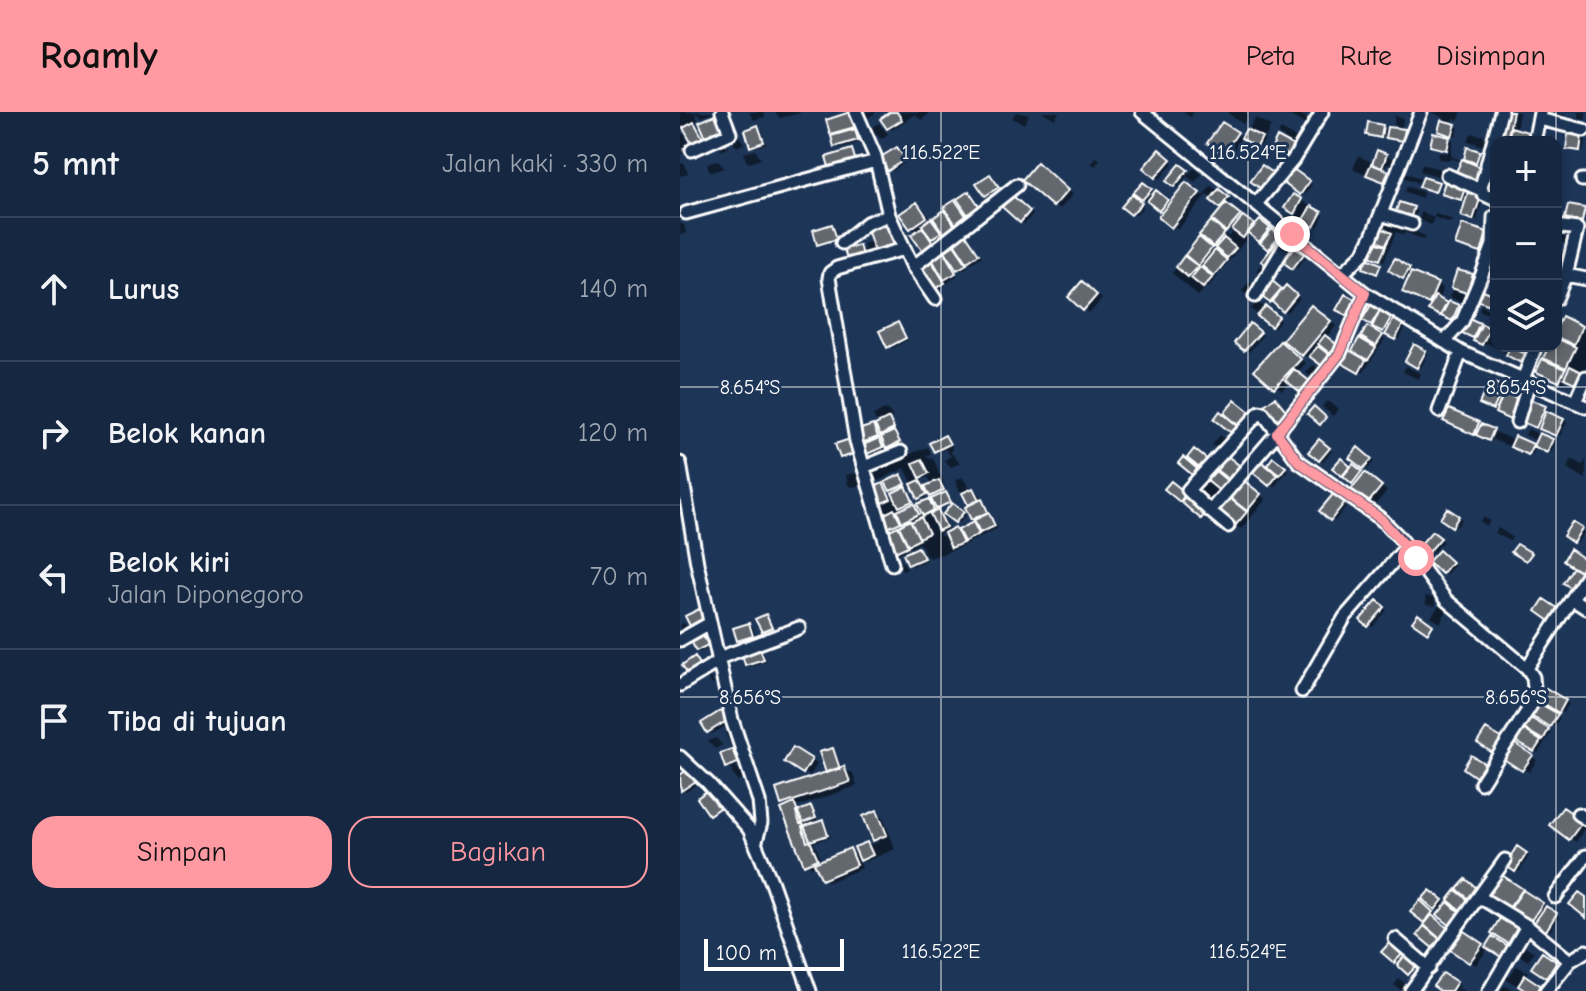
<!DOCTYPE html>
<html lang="id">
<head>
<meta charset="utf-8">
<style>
	body { margin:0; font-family:"Comic Neue",sans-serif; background:#1f3048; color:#f1f3f6 }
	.controls { position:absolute; right:24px; top:24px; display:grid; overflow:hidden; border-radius:16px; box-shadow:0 4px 12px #0003 }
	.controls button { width:72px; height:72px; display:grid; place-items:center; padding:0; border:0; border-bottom:2px solid #35445a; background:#162841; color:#f1f3f6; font:40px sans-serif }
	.scale { position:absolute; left:24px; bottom:20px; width:140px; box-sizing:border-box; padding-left:8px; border:4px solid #fff; border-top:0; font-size:22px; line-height:28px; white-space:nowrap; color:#fff; -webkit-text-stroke:6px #1d3557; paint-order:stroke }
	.stop { position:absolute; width:24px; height:24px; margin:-18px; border:6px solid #ff9aa2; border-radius:50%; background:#fff }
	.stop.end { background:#ff9aa2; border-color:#fff; box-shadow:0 2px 8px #0008 }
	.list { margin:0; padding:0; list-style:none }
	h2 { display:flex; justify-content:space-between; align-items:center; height:104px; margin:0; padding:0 32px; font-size:34px }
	h2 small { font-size:26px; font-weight:400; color:#9ea6b1 }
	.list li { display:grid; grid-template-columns:52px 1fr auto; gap:24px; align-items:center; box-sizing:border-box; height:144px; padding:0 32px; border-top:2px solid #35445a }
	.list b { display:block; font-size:30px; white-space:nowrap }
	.list p { margin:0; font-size:26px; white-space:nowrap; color:#9ea6b1 }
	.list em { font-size:26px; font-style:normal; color:#9ea6b1 }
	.actions { display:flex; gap:16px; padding:24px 32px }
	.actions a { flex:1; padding:18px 0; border:2px solid #ff9aa2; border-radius:24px; text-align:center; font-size:28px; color:#ff9aa2 }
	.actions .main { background:#ff9aa2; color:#111 }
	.icon { flex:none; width:44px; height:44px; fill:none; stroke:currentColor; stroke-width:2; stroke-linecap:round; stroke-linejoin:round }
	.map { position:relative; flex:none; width:906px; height:879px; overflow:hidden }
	header { display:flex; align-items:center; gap:48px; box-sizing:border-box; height:112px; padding:0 40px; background:#ff9aa2; color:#111 }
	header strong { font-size:38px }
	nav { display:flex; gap:44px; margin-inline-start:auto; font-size:28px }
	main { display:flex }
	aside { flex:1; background:#162841 }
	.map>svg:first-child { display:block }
	.shadow { fill:#0007; fill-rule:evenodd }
	.building { fill:#63676e; stroke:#fff; stroke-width:2 }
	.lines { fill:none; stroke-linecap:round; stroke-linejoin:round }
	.minor-casing { stroke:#fff; stroke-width:17 }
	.minor { stroke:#1d3557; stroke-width:11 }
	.route { stroke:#ff9aa2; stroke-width:10 }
	.ticks { fill:none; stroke:#fff; stroke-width:2; stroke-opacity:0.45 }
	.ticks-label { font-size:20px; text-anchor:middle; fill:#fff; stroke:#1d3557; stroke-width:6; stroke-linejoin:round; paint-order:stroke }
</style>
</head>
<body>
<header>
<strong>Roamly</strong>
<nav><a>Peta</a><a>Rute</a><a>Disimpan</a></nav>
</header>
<main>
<aside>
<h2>5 mnt<small>Jalan kaki · 330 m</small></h2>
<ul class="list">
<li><svg class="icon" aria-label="ahead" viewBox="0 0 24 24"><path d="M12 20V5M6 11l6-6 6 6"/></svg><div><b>Lurus</b></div><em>140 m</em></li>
<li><svg class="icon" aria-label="right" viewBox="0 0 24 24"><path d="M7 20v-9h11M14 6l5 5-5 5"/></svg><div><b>Belok kanan</b></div><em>120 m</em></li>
<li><svg class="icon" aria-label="left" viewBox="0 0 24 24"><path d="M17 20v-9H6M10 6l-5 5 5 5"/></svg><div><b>Belok kiri</b><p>Jalan Diponegoro</p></div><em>70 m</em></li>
<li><svg class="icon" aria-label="arrive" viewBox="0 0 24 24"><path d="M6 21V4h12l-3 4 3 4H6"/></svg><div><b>Tiba di tujuan</b></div></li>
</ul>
<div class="actions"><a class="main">Simpan</a><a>Bagikan</a></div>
</aside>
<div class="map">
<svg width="906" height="879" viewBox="0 0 906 879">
	<rect width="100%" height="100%" fill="#1d3557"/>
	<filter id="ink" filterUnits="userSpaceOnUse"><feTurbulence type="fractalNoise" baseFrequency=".0125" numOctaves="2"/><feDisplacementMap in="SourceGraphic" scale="16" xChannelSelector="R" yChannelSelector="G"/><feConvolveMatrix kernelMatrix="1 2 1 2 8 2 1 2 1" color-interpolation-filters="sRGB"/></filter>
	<g filter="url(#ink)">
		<path class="shadow" d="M0,0H36L22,5L15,1L18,9L13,11L18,14L25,28L17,32L5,15L0,17Z
			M69,0H84L85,5L74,8Z
			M95,0H120V1L100,6Z
			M182,0H195V1L188,6Z
			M214,0H247L249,2L241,8L235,2L212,18L209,16Z
			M336,0L349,3L344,12L332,6Z
			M362,0H379L375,7Z
			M503,0H513L510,5Z
			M550,0H565L569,3L563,12L549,2Z
			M604,0H618L628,8L626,13Z
			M752,0H781L779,8L774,7L772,13L779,16L776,24L760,18L764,6Z
			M825,0H839L836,18L855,30H822Z
			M864,0L886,3L885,9L863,5Z
			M899,0H906V8L899,6Z
			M170,2L176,6L181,30L160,36L156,34L158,24L152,21Z
			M715,4L723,6L722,15L714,13Z
			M575,6L591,14L581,35L564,25Z
			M199,11L208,22L201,27L191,16Z
			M542,13L562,25L550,44L530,31Z
			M690,13L724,19L728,21L726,29L705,24V26L692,24L688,22Z
			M78,16L82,18L86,32L75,35L72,33Z
			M601,17L622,30L612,45L594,35L605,26L598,22Z
			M0,20L4,22L12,37L3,42L0,40Z
			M56,21L64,31L57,35L49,25Z
			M791,21L809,25L810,36L788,29Z
			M754,23L773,28L771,44L783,49L789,38L807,44L804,54L786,47L783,51L771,46V48L758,47L759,40L768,41V38L755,35Z
			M901,26L906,28L903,40L888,36Z
			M44,29L48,36L42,39L38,31Z
			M217,37L227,49L213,59L209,57Z
			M75,38L81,47L70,51L66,49L64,41Z
			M698,40L717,48L718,56L707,52L704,60L692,64L673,57L678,44L694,51Z
			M483,42L493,51L480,67L466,56Z
			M596,42L609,50L605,57L592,50Z
			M415,45L420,47L416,54L411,52Z
			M38,48L44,56L32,60L29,58L27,52Z
			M0,51L5,52L8,62L0,64Z
			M742,52L767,59L765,66L740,59Z
			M364,56L393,82L380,97L374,94Z
			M504,56L510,61L514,56L522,62L515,70L507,64L498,76L495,74Z
			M613,59L632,72L625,83L605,69Z
			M725,60L740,66L738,71L724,65Z
			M310,64L321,77L310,85L306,83Z
			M812,64L816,65V72L811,70Z
			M467,74L491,92L513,76L523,84L531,74L551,88L547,94L576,116L583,112L626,145L616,157L606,149L598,158L592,155L593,138L571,121L528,176L526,175L518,184L492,161L520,128L536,141L540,136L535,133L534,114L549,125L552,121L535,108L544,96L527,83L498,117L492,114L484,100L456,81Z
			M727,74L743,80L742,86L725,80Z
			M784,78L787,82L803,87L797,108L786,105L787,89L767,83Z
			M289,81L302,97L253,130L259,139L231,115L237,92L243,96L252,109Z
			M614,84L644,103L638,115L616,105L618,102L607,95Z
			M455,87L464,94L456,103L444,95Z
			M336,88L353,102L344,112L341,110Z
			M733,97L737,99L734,107L721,103Z
			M741,100L754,106L751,113L739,108Z
			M755,102L768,106L772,108L771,111L758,107L754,105Z
			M707,108L743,123L746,125L744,128L725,120L724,123L716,120L704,149L691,143Z
			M205,109L211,112L219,140L174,152L179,135L185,138L183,132L193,129Z
			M0,111L4,113L6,121L0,123Z
			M152,115L156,117L159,128L142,133L139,131Z
			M783,115L812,126L807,143L784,135Z
			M285,123L302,144L292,151L283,145L289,154L282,158L272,153L278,163L258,178L242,156L263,142L273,148L268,140L278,133Z
			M876,123L892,127L895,134L879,130L876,129Z
			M876,137L884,140L883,146L876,145Z
			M716,149L732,159L731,162L763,176L758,188L782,197L776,209L750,197L753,192L731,183L730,169L711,157Z
			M581,152L584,154L593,161L584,166L576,159Z
			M816,152V170L810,166Z
			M876,152L885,155L884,160L876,159Z
			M779,160L795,166L790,181L777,178L788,186L785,192L769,185Z
			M569,170L582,180L594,171L603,179L609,178L620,186L608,200L579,181L573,188L570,186L562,179Z
			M409,175L422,187L410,201L404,197Z
			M666,185L690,198L691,195L726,215L719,228L683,207L681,210L659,197Z
			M816,185V206L799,198L801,193L813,199Z
			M577,190L601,208L595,216L571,197Z
			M638,199L656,214L646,226L663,239L646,255L632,243L629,246L623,243L605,228Z
			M883,207L906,218V266L886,265L883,270L859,259L863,250L889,262L891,257L872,248L871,234H876V222Z
			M790,209L813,219L810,224L816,227V234H830L829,236L848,246L851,240L837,234H866L857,252L848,246L846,251L807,231L806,233L799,230L784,220Z
			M218,212L228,228L212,236L208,234Z
			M574,216L583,223L569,240L557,231Z
			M688,217L705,227L683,261L662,249L672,242Z
			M601,231L626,251L602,278L577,258Z
			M735,235L748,242L741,256L728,248Z
			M633,253L646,262L636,269L626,261Z
			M726,254L741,262L738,267L723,260Z
			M823,277L829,280L827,285L842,292L834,308L807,294Z
			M647,289L659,297L653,304L642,295Z
			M555,290L572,303L557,322L544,304Z
			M865,296L870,300L869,302L887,310L880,324L846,311Z
			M207,297L213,305L207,308L212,311L216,319L213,320L218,323L224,338L189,352L185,347L193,343L189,340V333L184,329L193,315L200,318L201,312L196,309L193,303Z
			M770,300L835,329L836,326L854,335L857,329L845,323L848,317L875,331L871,341L856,334L852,343L772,312Z
			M540,323L551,332L540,339L532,333Z
			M265,325L272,334L271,341L280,351L271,355L264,348L271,344L265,337L259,340L255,338Z
			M582,325L586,327L583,342L574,335Z
			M643,331L652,339L643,350L640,348Z
			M248,335L251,341L246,344L254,348L259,360L257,361L261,363L266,380L264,381L271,388L257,395V399L260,398L258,400L262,402L269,417L259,422L260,424L297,411L288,396L291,395L284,381L280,379L275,369L282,365L292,379L297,380L305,392L318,416L276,437L250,446L242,441L246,448L233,454L230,452L238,437L245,441L240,431L218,442L215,440L213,420L207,416L208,403L203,400L195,377L203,373L211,384L217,381L212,378L221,365L228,374L224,376L229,379L235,391L232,392L241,397L249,389L256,393L257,387L251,383L243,387L239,385L225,356L198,369L190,358ZM248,365L252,373L246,376L241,368Z
			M682,340L694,350L687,358L684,356Z
			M545,345L562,358L535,396L514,380Z
			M594,347L608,358L594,375L572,358L587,355Z
			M892,347L903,353L906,347V367L887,356Z
			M661,348L707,379L695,393L674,376L677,372L655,355Z
			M174,361L178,363L181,373L172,375L168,373L166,363Z
			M563,369L586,387L561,417L538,399Z
			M658,385L667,393L655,409L651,407Z
			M273,391L286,403L279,411L266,401L273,392L261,397Z
			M768,399L782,407L777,415L763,407Z
			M803,405L810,409L807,414L800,409Z
			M893,412L904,420L897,431L885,424Z
			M818,416L832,425L830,429L815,421Z
			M756,424L763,429L752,442L749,440Z
			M891,440L906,450L903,463L906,471Z
			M763,443L775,453L766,462L763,460Z
			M219,445L227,457L223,459L215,447Z
			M745,484L754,486L756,494L746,493Z
			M760,492L768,497L760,511L751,505Z
			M701,493L707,498L693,515L690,513Z
			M870,493L890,506L884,515L878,512Z
			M86,504L95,518L87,521L83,519Z
			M3,511L6,513L12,523L2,525L0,513Z
			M69,513L73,515L76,526L62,530L59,528Z
			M22,523L31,535L21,540L17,538Z
			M80,539L84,541L86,549L70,554L67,552Z
			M29,564L34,572L31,573L27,565Z
			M866,578L889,592L883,601L860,588Z
			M858,593L880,606L874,615L852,602Z
			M42,601L51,611L32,622L29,620Z
			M848,607L871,621L858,641L836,627Z
			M45,621H49L53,629H49Z
			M36,626L42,633L35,637L28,629Z
			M833,633L857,648L849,660L825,645Z
			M114,637L137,652L130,664L106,649Z
			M153,638L156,640L162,657L173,661L177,674L116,695L121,700L131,696L134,698L139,711L146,712L151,725L134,730L142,750L170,738L179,744L176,736L199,730L195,727L197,700L203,704L215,737L185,750L178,745L182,756L149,770L143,766L138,753L132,755L126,752L110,696L103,692L148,662Z
			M52,639L56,641L60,653L55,655L61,659L65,665L58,669L51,660L54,659L47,655Z
			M8,660L18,671L6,680L0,675V666Z
			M889,701L906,713L896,730L890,726Z
			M51,702L61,712L57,715L47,704Z
			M838,737L849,744L839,760L828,752Z
			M826,767L879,805L870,819L809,781Z
			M754,782L768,794L762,800L756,796Z
			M744,793L756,803L753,806L773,822L759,838L739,822L748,811L745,809Z
			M790,825L807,837L813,827L830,838L826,845L809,835L796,853L790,850Z
			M712,830L741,854L733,863L715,849Z
			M842,832L854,840L848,849L836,841Z
			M862,843L879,854L870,866L854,856Z
			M836,854L848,860L844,865L865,879H850L822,866L824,862L830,865Z
			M763,863L780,874L778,876L785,879H764Z
			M719,867L732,877L730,879H722L714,873Z
			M824,874L827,875L833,879H820Z"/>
		<path class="building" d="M170,0L175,15L150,22L146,8Z
			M210,0H217L222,8L207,17L200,7Z
			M822,0H833L827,28L817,26Z
			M37,2L43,17L25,24L19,10Z
			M761,8L776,12L772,24L758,19Z
			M14,10L23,26L12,32L3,16Z
			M542,10L558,20L543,42L527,31Z
			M688,10L703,13L701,26L686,23Z
			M78,13L84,30L70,35L65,18Z
			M707,15L725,17L723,29L705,26Z
			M831,15L854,22L851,30L828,27Z
			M175,17L178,28L154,35L151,24Z
			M566,17L582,25L577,35L561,26Z
			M753,21L770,25L767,38L750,34Z
			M888,22L902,24L900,39L886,37Z
			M597,25L614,34L608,44L592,36Z
			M217,35L225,47L208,59L199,46Z
			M787,35L800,39L796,51L784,47Z
			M172,37L176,50L150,58L146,45Z
			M479,37L491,47L475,66L463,56Z
			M697,38L707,42L702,56L692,52Z
			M782,47L803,56L797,71L775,62Z
			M357,50L388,78L373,95L342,68Z
			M500,52L508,58L494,75L486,69Z
			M691,52L709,59L704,70L686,63Z
			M582,53L596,63L584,79L570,69Z
			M612,56L630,69L620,83L602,70Z
			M310,62L319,75L305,84L296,71Z
			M743,65L759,70L755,80L739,75Z
			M463,70L472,77L462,88L453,81Z
			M506,70L520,81L491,116L478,105Z
			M765,70L785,76L781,88L761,82Z
			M539,77L549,85L540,96L530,88Z
			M476,78L488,88L479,99L467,89Z
			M289,79L300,95L288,103L277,87Z
			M788,80L801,84L793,108L781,104Z
			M452,82L462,91L451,103L441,95Z
			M613,82L622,87L614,102L604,96Z
			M332,83L350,99L340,111L322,95Z
			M275,88L289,108L278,116L264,95Z
			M237,90L247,105L230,117L219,102Z
			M719,90L734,95L730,107L715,102Z
			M546,91L561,103L546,120L532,108Z
			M888,93L905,96L902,110L885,106Z
			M631,94L642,100L634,115L622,109Z
			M264,98L277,117L266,125L253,106Z
			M563,104L574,112L563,126L552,118Z
			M251,106L261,120L251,127L242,113Z
			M205,107L215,137L195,142L186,113Z
			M580,108L590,116L579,130L568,121Z
			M531,109L545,121L533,135L519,123Z
			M152,112L157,127L137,133L133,118Z
			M782,112L807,120L801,141L775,133Z
			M242,115L257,137L246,144L231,123Z
			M701,116L712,121L706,133L696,129Z
			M592,117L600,124L588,138L580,131Z
			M285,121L299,142L287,150L273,129Z
			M602,124L611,132L591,157L581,149Z
			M519,125L532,136L518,154L505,143Z
			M544,126L556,136L547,146L535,136Z
			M695,130L706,134L700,148L689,144Z
			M179,133L183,146L168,151L164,137Z
			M274,133L287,152L277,158L265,139Z
			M615,135L624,142L612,157L603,150Z
			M535,138L547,148L534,164L522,154Z
			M264,140L276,161L264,168L252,147Z
			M504,144L518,154L508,165L496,155Z
			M687,146L701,152L697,162L683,156Z
			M715,146L730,156L723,167L708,158Z
			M251,148L265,171L253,178L239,155Z
			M520,155L533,165L523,176L511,166Z
			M777,158L793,162L787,181L771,176Z
			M731,160L758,171L749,192L722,180Z
			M590,167L602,177L590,191L578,182Z
			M402,169L417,183L403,199L388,185Z
			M606,173L617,183L603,200L592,190Z
			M803,178L816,183V195L799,189Z
			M665,182L676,188L668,204L656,198Z
			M755,184L767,191L760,204L748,198Z
			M769,189L779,193L772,209L761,204Z
			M631,193L651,209L622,244L602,228Z
			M691,193L700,198L691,213L682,208Z
			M586,194L599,205L591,215L577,204Z
			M700,198L712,204L703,220L692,215Z
			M882,204L902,214L894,233L876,225V217Z
			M714,206L724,211L715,228L705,223Z
			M789,206L800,211L793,226L782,221Z
			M218,210L226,226L207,236L199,219Z
			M570,211L581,220L564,239L554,231Z
			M802,212L810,216L802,233L793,229Z
			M687,214L703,223L696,234L681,225Z
			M645,223L661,236L654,245L638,232Z
			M679,226L696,236L688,248L672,239Z
			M876,226L896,235L886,256L863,246L869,234H876Z
			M600,229L621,247L594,276L574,258Z
			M734,232L746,239L737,256L725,249Z
			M638,234L653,246L645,256L629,244Z
			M830,235L846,242L841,251L826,243Z
			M667,237L686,248L679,261L660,250Z
			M862,247L885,257L879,270L856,260Z
			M890,254L904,261L899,273L884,266Z
			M614,257L632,271L623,282L605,268Z
			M809,269L824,275L813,298L799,292Z
			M824,281L839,288L830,308L815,301Z
			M595,285L610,303L597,313L583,294Z
			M847,286L866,294L856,316L837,308Z
			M555,288L570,300L559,314L544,301Z
			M634,294L646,305L640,313L627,302Z
			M769,297L799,310L794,323L763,309Z
			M540,299L559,315L553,322L534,307Z
			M866,299L884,307L876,324L859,317Z
			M209,306L214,317L200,324L195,313Z
			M801,312L814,317L809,329L796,323Z
			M193,313L198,325L182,331L178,318Z
			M214,319L220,330L206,337L201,325Z
			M859,321L873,327L867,341L853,334Z
			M265,323L270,332L254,340L249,331Z
			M835,324L853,332L848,343L830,335Z
			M199,326L203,335L187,342L183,333Z
			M170,327L174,342L160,346L155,332Z
			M639,327L650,336L639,349L628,340Z
			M678,335L692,347L683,357L669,346Z
			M514,337L530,350L523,359L507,346Z
			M545,342L560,354L549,368L534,356Z
			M503,345L521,360L516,366L498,351Z
			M593,345L606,355L599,363L587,353Z
			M661,346L670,354L662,364L652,356Z
			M242,347L249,361L240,366L233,351Z
			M578,347L598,363L589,374L570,358Z
			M673,352L682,359L672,372L663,364Z
			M533,357L550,371L542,381L525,367Z
			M685,360L702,374L688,391L671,377Z
			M221,362L226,372L210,379L205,370Z
			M562,367L581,382L567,399L548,384Z
			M240,368L247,382L238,387L231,372Z
			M259,368L264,378L250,385L245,374Z
			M491,369L506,381L500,390L484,377Z
			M203,371L211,387L200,392L192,376Z
			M226,374L233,389L219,395L212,381Z
			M293,376L299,388L288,393L282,381Z
			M266,380L271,390L256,397L251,387Z
			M508,381L528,398L521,407L501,390Z
			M654,381L665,390L650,409L639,399Z
			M548,385L567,400L554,415L536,399Z
			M249,387L254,398L243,404L237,392Z
			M302,387L308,400L291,408L285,395Z
			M234,391L239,402L222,410L217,399Z
			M272,391L284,400L275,411L263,402Z
			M767,396L779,404L772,415L760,407Z
			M214,397L221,410L205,417L199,405Z
			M258,398L266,415L258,419L250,402Z
			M309,401L315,414L300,421L294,408Z
			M241,405L249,421L239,426L231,410Z
			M230,408L240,427L228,433L219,414Z
			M293,410L299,422L284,430L278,418Z
			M892,410L902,416L893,431L883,424Z
			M218,414L228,434L213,441L203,421Z
			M275,415L283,431L271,436L264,421Z
			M752,419L761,426L747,442L739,434Z
			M837,432L852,441L846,449L831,440Z
			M238,435L244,446L228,453L223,442Z
			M890,437L906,448L900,460L883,449Z
			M759,438L772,450L762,462L748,450Z
			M893,455L906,463L896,479L883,471Z
			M864,487L885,501L877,514L856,499Z
			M697,488L705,495L688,515L680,508Z
			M19,497L25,509L11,516L5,504Z
			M86,502L92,516L82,520L75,507Z
			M738,502L753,513L748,521L732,510Z
			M69,511L73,524L57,529L53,516Z
			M22,521L28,533L16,539L10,527Z
			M80,537L84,547L65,553L62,542Z
			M15,544L21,554L8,562L2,553Z
			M866,576L886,588L879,601L858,588Z
			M857,590L878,602L870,615L849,603Z
			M42,598L48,608L27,621L21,611Z
			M847,604L869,617L863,628L841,615Z
			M841,616L861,629L854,640L833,628Z
			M806,617L825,628L816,643L797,631Z
			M832,630L853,643L842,659L822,646Z
			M113,635L132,647L123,662L104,650Z
			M153,636L160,657L146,661L139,640Z
			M52,637L58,651L45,656L40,641Z
			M791,643L809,654L800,668L783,656Z
			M164,654L170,670L101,693L96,677Z
			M8,657L16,669L1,679L0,663Z
			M27,679L39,696L29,703L17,686Z
			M114,691L138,747L124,753L101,697Z
			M131,694L136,706L120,712L116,700Z
			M883,695L903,709L889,728L869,713Z
			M197,698L207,723L193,729L183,704Z
			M143,708L148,723L127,730L122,715Z
			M187,730L193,743L180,749L174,735Z
			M837,734L847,741L835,760L825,753Z
			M170,736L177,753L142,768L134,751Z
			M819,761L843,777L829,796L806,781Z
			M786,767L798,777L789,787L777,777Z
			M750,778L763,788L755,798L742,787Z
			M776,778L792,791L784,801L768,788Z
			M843,778L863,791L850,810L830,797Z
			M899,780L906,785V806L889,792Z
			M740,788L753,800L744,811L730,800Z
			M768,790L783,803L772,815L757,803Z
			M866,794L877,801L866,819L854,811Z
			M752,803L771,819L763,829L744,813Z
			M820,806L840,818L831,833L811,821Z
			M744,814L762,829L755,838L737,823Z
			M784,819L803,832L789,851L770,838Z
			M812,824L828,834L821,845L805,835Z
			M712,828L725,839L714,851L701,840Z
			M862,840L877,850L866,866L851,856Z
			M727,841L739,851L728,863L717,853Z
			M763,861L777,870L771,879H760L753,874Z
			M845,863L863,875L860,879H846L838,874Z"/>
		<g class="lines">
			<g class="minor-casing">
				<path id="minor" d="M176,0L195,44L209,103L233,155L255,187
					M462,0L685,181L781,240L906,295
					M859,7L904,18
					M854,30L860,1
					M12,38L50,21L42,0
					M767,63L801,78
					M902,68H906
					M816,88L803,82L801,75L821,0
					M576,92L613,48L642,0
					M6,101L196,49
					M701,102L732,112
					M876,114L897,117L886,163L876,187
					M162,131L187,111L209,103
					M233,155L337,73
					M662,162L683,142L692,124L741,0
					M886,163L906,167
					M685,181L660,241L597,321L530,399L508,378L580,300L583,301L618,349L701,407L721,427L766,488L847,556L853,565L855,587L801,671
					M575,184L612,122
					M764,230L782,210L802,162L813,133L814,105H816
					M843,267L856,234
					M895,290L906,265
					M759,299L781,240
					M837,310L849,270
					M0,351L17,451L52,608L79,689L81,711L76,729
					M184,355L221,340
					M530,399L548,414
					M212,452L176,329L149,166L150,161L157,156L224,137
					M892,487L906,496
					M0,528L30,511
					M39,546L119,516
					M847,556L906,465
					M0,573L39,549
					M622,579L665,505L727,434
					M0,645L28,671L69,717L92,771L130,879
					M898,702L906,707
					M875,785L906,744
					M801,786L847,814L890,849
					M715,827L749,856
					M731,879L825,748
					M809,879L847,814
					M866,879L890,849L906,839"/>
			</g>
			<use href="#minor" class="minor"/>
		</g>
	</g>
	<g class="lines" filter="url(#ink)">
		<path class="route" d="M612,122L685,181L660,241L597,321L618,349L701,407L736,446"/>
	</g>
	<path class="ticks" d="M261,0V879M568,0V879M876,0V879M0,275H906M0,585H906"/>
	<g class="ticks-label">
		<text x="261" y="47">116.522°E</text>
		<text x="568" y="47">116.524°E</text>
		<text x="70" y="282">8.654°S</text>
		<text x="836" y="282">8.654°S</text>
		<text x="70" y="592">8.656°S</text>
		<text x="836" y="592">8.656°S</text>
		<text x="261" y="846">116.522°E</text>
		<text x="568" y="846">116.524°E</text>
	</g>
</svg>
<div class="controls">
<button>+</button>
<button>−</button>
<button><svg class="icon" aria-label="layers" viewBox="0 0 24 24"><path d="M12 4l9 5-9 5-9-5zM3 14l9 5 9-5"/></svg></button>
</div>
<div class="scale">100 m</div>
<div class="stop" style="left:736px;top:446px"></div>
<div class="stop end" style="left:612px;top:122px"></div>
</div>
</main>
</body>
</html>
